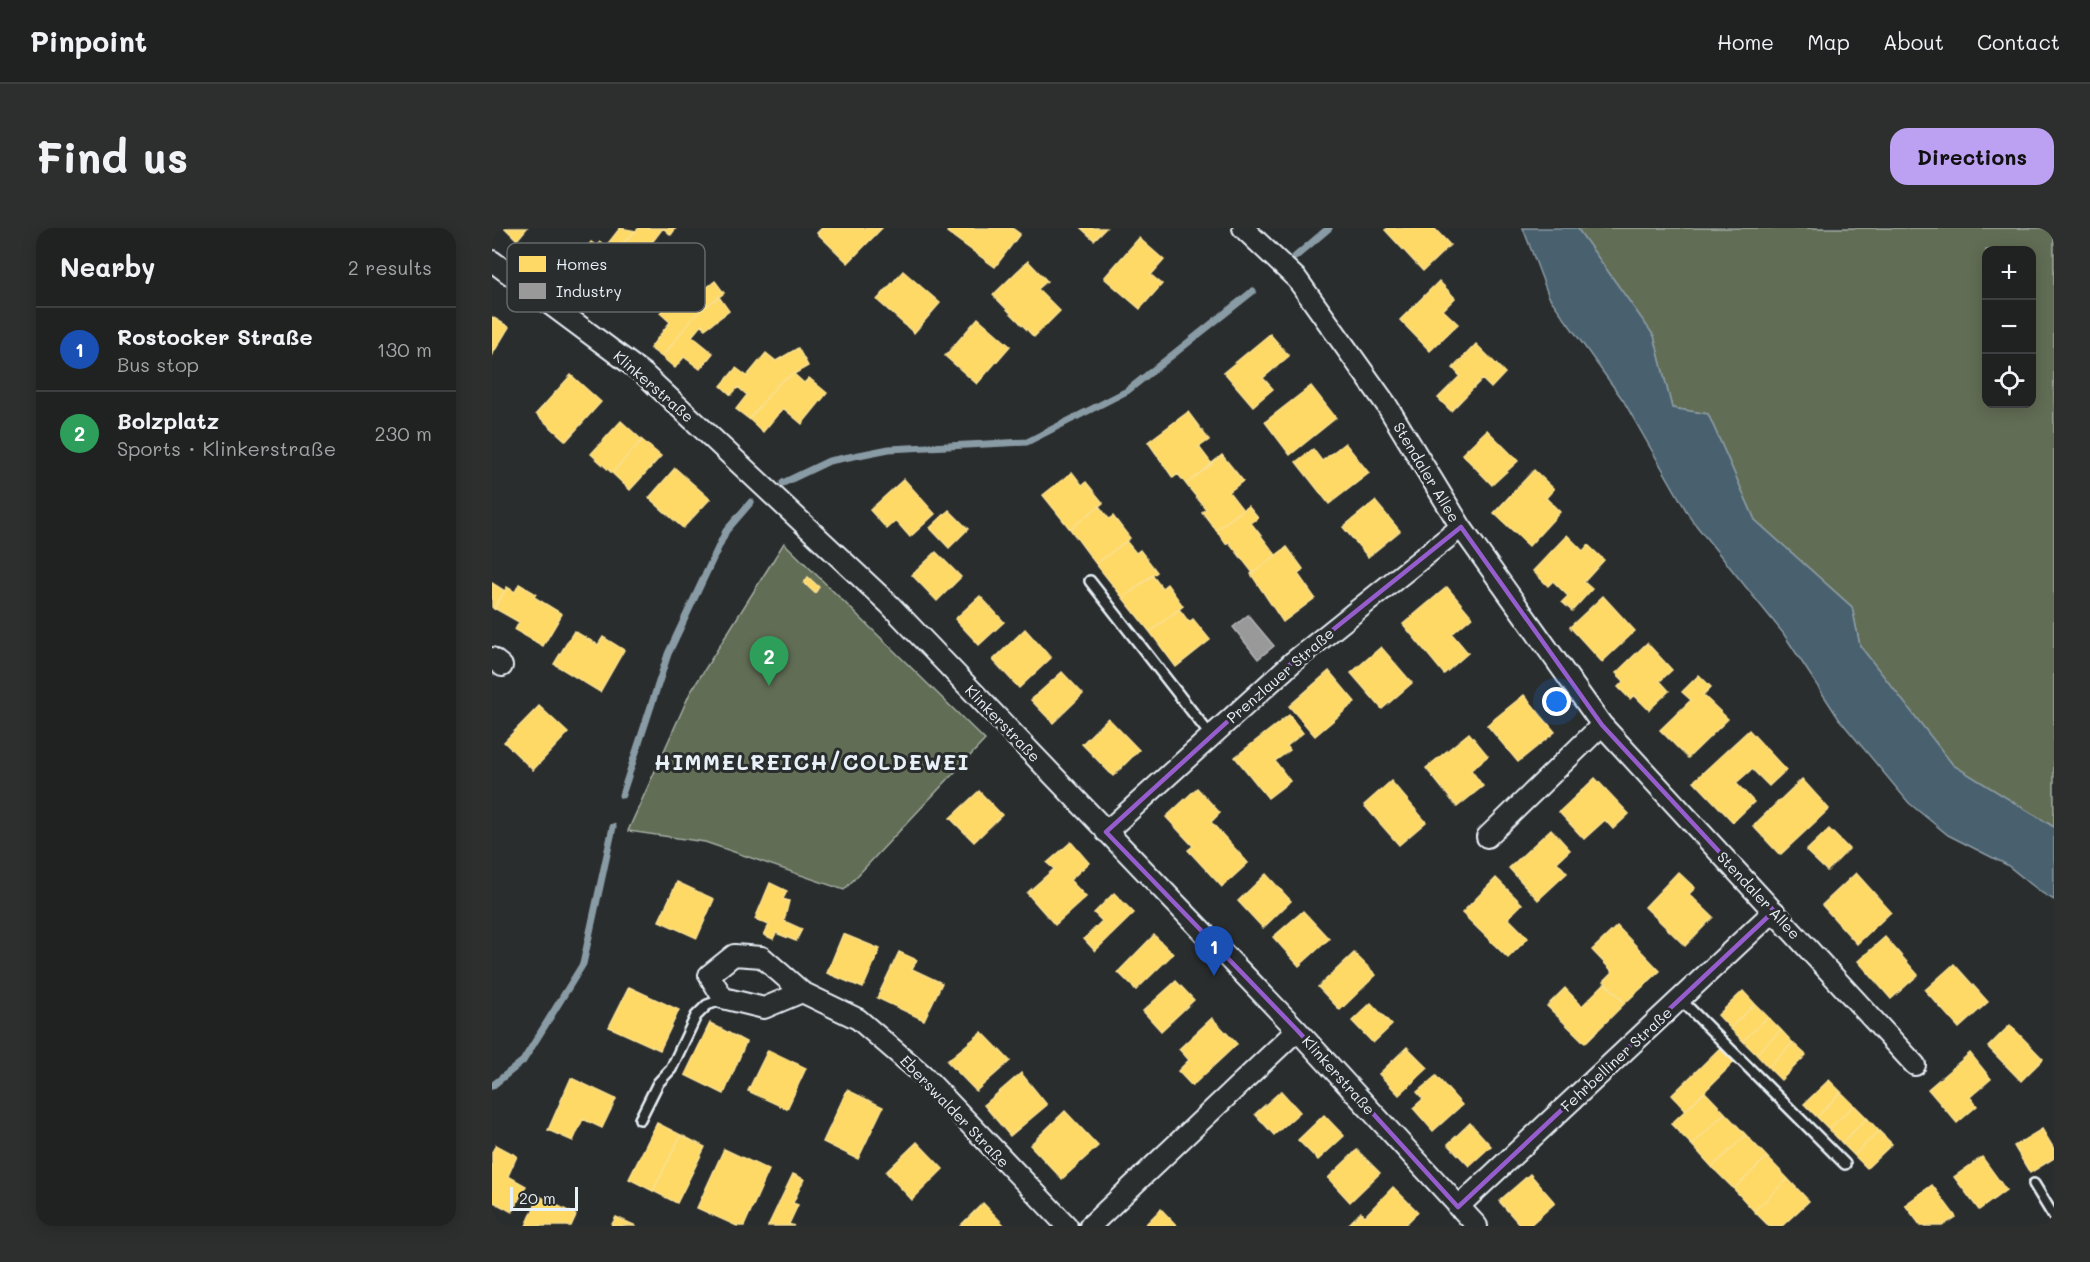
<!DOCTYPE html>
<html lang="en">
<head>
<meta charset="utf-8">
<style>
	body { margin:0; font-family:Mali,sans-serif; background:#2d2f2f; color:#f1f3f6 }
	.controls { position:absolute; right:18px; top:18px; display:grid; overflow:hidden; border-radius:12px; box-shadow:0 3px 15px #0003 }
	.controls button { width:54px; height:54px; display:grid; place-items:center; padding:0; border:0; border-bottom:2px solid #3d3f40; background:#202222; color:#f1f3f6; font:30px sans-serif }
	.scale { position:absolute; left:18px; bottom:15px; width:68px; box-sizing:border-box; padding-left:6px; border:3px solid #e8f1f8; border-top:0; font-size:16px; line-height:21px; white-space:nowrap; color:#e8f1f8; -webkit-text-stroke:4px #2a2d2e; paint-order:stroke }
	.you { position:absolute; left:1065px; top:474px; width:21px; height:21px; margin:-15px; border:4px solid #fff; border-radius:50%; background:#1a73e8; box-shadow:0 0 0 9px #1a73e833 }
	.badge { display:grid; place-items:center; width:39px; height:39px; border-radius:50%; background:#bca0f2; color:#fff; font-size:20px; font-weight:700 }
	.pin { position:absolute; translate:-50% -50px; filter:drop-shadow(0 2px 3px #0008) }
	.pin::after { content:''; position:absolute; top:32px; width:21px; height:18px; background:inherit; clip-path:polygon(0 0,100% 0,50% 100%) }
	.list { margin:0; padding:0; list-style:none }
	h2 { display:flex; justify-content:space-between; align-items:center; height:78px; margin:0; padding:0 24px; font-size:26px }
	h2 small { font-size:20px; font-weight:400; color:#a2a4a5 }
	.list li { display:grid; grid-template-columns:39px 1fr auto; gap:18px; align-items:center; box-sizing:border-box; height:84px; padding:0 24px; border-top:2px solid #3d3f40 }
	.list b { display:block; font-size:22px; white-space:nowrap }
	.list p { margin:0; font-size:20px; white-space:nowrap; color:#a2a4a5 }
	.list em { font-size:20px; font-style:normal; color:#a2a4a5 }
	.icon { flex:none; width:33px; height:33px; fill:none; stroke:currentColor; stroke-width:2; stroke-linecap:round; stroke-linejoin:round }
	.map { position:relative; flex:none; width:1562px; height:998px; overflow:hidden; border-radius:18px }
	header { display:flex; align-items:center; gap:36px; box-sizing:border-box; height:84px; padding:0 30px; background:#202222; border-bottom:2px solid #3d3f40 }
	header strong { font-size:28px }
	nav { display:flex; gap:33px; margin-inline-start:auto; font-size:21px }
	.intro { display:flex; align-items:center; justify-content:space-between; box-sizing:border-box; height:144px; padding:0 36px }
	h1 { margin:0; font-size:42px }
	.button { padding:15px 27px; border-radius:18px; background:#bca0f2; color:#111; font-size:21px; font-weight:700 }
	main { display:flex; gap:36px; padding:0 36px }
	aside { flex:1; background:#202222; border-radius:18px; box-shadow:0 3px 15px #0003 }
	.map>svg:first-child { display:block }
	.green { fill:#626d54; stroke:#a5afa6; stroke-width:1.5; fill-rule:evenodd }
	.water { fill:#4a616e; stroke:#899ba5; stroke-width:1.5 }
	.homes { fill:#ffd966; stroke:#f8e092; stroke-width:1.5 }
	.industry { fill:#999; stroke:#b1b3b6; stroke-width:1.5 }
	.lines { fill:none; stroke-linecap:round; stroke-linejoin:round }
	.stream { stroke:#899ba5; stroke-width:7 }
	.lane-casing { stroke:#e8f1f8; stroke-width:14 }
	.street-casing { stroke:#e8f1f8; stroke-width:24 }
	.lane { stroke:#2a2d2e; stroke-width:9 }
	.street { stroke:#2a2d2e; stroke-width:20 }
	.marked { fill:none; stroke:#965dcd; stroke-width:4.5; stroke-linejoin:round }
	.labels { text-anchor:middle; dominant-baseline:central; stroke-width:6; stroke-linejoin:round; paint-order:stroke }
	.street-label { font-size:15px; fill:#e8f1f8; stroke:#2a2d2e }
	.district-label { font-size:21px; font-weight:bold; letter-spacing:1.5px; fill:#e8f1f8; stroke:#2a2d2e }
	.key { fill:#2a2d2e; stroke:#63686b; stroke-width:1.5 }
	.key-label { font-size:16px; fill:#e8f1f8 }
</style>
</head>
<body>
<header>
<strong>Pinpoint</strong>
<nav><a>Home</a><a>Map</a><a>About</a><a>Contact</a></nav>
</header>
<div class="intro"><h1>Find us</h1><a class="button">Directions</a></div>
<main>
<aside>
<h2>Nearby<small>2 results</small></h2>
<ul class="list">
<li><span class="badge" style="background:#1a4fb4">1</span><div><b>Rostocker Straße</b><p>Bus stop</p></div><em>130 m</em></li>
<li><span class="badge" style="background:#2e9e5b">2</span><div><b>Bolzplatz</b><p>Sports · Klinkerstraße</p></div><em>230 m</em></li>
</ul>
</aside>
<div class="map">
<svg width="1562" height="998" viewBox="0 0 1562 998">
	<rect width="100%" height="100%" fill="#2a2d2e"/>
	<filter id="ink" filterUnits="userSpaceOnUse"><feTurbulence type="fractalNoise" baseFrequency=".0167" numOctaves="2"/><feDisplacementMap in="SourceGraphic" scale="12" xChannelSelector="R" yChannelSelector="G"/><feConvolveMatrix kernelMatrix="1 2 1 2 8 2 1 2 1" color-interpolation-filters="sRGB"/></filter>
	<g filter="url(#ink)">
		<path class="green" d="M1085,0H1562V599L1461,537L1368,418L1360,379L1263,292L1216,186L1180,180L1162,108ZM1494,22H1540V176H1494Z
			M292,315L493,512L352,662L213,614L136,603L198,465Z"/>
		<path class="water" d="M1031,0H1085L1162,108L1180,180L1216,186L1263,292L1360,379L1368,418L1461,537L1562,599V672L1550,665L1515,637L1456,607L1417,575L1347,491L1291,405L1199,291L1131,172L1057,69Z"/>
		<path class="homes" d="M13,0H35L25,12Z
			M128,0L144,3L121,24L88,68L74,58L97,29L91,25L99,14L105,18L108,14L114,18Z
			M147,0H184L179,7L171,0L148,30L141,25L102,79L88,68L121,24Z
			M330,0H390L356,35L325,5Z
			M458,0H520L528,6L503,39L455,4Z
			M589,0H614L602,12Z
			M896,0H942L958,17L931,43L893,2Z
			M647,10L672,32L659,47L670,56L648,81L612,50Z
			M536,33L555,53L546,61L568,83L542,109L501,67Z
			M411,43L448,75L422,105L385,72Z
			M223,53L232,65L203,87L170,129L158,120L178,94L168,85L178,72L189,80Z
			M947,53L963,70L951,82L966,96L938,123L908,92Z
			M227,69L237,83L213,101L210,96L200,108L221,125L208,141L192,129L183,140L170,129L203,87Z
			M0,89L17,99L0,127Z
			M486,90L518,118L485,156L453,128Z
			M778,106L797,128L771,150L781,161L761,178L732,144Z
			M984,116L1013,145L999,160L990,151L959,183L946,170L968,148L961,140Z
			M306,120L316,138L288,154L257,191L244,181L255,167L246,159L239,167L229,158L244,140L255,148L274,125L284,133Z
			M302,146L312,155L317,150L335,165L310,196L291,180L271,204L257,191L288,154Z
			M79,147L109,174L74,213L44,186Z
			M819,158L844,190L798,227L773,194Z
			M696,184L717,212L707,219L720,236L694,256L686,246L681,250L656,214Z
			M129,193L150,212L120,245L99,226Z
			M995,202L1026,233L1000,257L970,226Z
			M150,212L169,228L138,262L120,245Z
			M853,215L877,245L837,276L804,234L821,221L830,233Z
			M730,227L751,253L737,264L751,282L724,302L710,284L714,281L694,256Z
			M183,240L218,271L191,300L157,270Z
			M1042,242L1062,261L1054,270L1068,284L1037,318L1002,285Z
			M580,244L590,257L594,254L611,275L578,301L551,267Z
			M412,251L443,286L418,309L404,293L395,301L378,282Z
			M883,273L908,303L876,329L851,299Z
			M607,278L617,291L621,288L638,310L604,336L578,301Z
			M756,278L766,290L759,295L784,327L761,345L737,314L734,316L724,302Z
			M457,282L476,301L457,320L438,300Z
			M1075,307L1091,323L1096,317L1112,332L1092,354L1100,361L1080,383L1070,374L1076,368L1061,353L1056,358L1041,343Z
			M634,313L644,325L648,322L665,344L631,370L604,336Z
			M795,319L811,341L806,346L823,370L791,394L759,346Z
			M444,324L469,349L445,373L420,347Z
			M660,347L670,360L675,356L691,378L658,404L631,370Z
			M316,349L327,359L323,365L312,355Z
			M0,355L13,363L2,381L0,379Z
			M27,356L44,366L42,369L70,386L51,418L23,402L27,394L2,380L15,359L23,364Z
			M955,359L980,389L960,406L976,425L952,446L911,396Z
			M488,368L512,394L487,417L463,391Z
			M1111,368L1143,403L1110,434L1078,399Z
			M687,381L697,394L701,391L718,412L684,439L658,404Z
			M533,401L559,430L527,460L501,432Z
			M82,403L106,417L111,409L132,422L108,464L62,436Z
			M1155,415L1180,442L1168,453L1177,463L1157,482L1142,467L1138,471L1126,459L1132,453L1124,445Z
			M889,419L920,455L890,481L859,445Z
			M837,443L863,474L823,508L797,478Z
			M570,444L591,466L561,495L539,472Z
			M1207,447L1219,459L1211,467L1236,491L1196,530L1168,502L1199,472L1190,464Z
			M1032,467L1063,504L1026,534L995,497Z
			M47,478L76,505L41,542L12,514Z
			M797,487L811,505L795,518L798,522L783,533L798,553L776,570L743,529Z
			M616,490L647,522L621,548L590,516Z
			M1257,502L1294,542L1277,558L1260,541L1244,555L1262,574L1241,594L1202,553Z
			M977,505L996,528L979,542L991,558L965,579L934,540Z
			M1103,550L1137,586L1121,601L1113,592L1092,611L1067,584Z
			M1310,551L1337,581L1288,627L1261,598Z
			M899,553L934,594L907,617L872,577Z
			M705,560L728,585L719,594L756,635L730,659L696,622L701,618L674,589Z
			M487,563L510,587L482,614L458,590Z
			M1059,601L1078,622L1065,634L1075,645L1046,672L1017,640Z
			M1337,601L1357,621L1335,643L1314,623Z
			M579,614L597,635L578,652L594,669L563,697L535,665L562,641L555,635Z
			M1186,644L1203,660L1197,666L1221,689L1193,718L1153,679Z
			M1364,645L1399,684L1365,716L1330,677Z
			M774,646L799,673L771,700L746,673Z
			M1004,650L1030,676L1016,690L1036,710L1016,730L970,685Z
			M185,654L222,671L205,710L167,693Z
			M278,655L295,663L291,671L297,673L292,693L310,701L304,713L284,705L281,711L272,707L277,697L263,691Z
			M622,665L642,685L603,723L592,711L610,693L602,685Z
			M811,683L837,711L807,738L781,709Z
			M1125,698L1168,743L1133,775L1112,753L1121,744L1100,722Z
			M351,706L388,721L371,760L335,745Z
			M662,707L681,726L644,762L626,744Z
			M1393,709L1426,747L1399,771L1366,733Z
			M407,724L425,732L420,741L450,755L432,792L385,770Z
			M862,725L884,747L848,782L826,759Z
			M1462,736L1496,774L1467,800L1433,762Z
			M684,753L702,772L669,803L651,783Z
			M1113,755L1133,775L1093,815L1055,778L1073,760L1090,778Z
			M137,759L187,782L168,822L117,799Z
			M1251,763L1263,776L1238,800L1226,787Z
			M879,775L900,797L881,815L860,793Z
			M1263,776L1276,789L1251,813L1238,800Z
			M1276,789L1289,802L1264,826L1251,813Z
			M720,790L745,816L700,858L686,843L697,832L687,821Z
			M218,795L254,814L232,866L193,847Z
			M1518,797L1551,831L1529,853L1496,819Z
			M1289,802L1301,815L1276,839L1264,826Z
			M490,804L518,833L484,863L455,833Z
			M1301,815L1314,827L1289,852L1276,839Z
			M915,819L936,840L907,867L887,846Z
			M1228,820L1242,834L1194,882L1180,867Z
			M276,822L314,840L295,881L256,863Z
			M1478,825L1499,851L1478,869L1485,878L1465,895L1436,861Z
			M529,845L555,877L518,908L492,877Z
			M944,848L970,877L941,903L921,880L931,871L925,864Z
			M79,850L124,871L110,900L91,891L81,913L56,902Z
			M1337,852L1349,864L1325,889L1312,876Z
			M355,862L391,879L366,931L331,914Z
			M789,863L808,884L782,907L763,886Z
			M1213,864L1233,885L1200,917L1179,896Z
			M1349,864L1362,877L1337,901L1325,889Z
			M1362,877L1375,890L1350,915L1337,901Z
			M573,883L606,918L570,951L538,917Z
			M1233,885L1254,907L1220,939L1200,917Z
			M832,887L852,908L826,932L806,912Z
			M1375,890L1387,903L1362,927L1350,915Z
			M165,895L189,907L161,963L137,951Z
			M978,895L999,918L977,938L956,916Z
			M1550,901L1562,921V930L1538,945L1522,918Z
			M1387,903L1400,916L1375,940L1362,927Z
			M189,907L213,919L185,975L161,963Z
			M1254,907L1275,929L1242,961L1220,939Z
			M425,914L451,941L420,972L394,944Z
			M4,917L25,928L16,948L34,958L20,984L0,973V924Z
			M232,921L277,942L252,998H245L205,980Z
			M865,922L888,945L858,974L836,950Z
			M1275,929L1296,951L1262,983L1242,961Z
			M1490,929L1514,962L1487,982L1462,949Z
			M301,946L312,951L301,975L306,977L297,996L302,998H276Z
			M1038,946L1063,975L1037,998H1029L1007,973Z
			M1296,951L1317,973L1290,998H1277L1262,983Z
			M1440,957L1464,989L1450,998H1429L1413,977Z
			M901,959L926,984L912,998H855L869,984L873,988Z
			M47,968L84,987L79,998H34Z
			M491,975L513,998H468Z
			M669,981L685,998H652Z
			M124,989L144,998H119Z"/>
		<path class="industry" d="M756,387L782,418L766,431L741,399Z"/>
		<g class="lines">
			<path class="stream" d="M803,29L837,0
				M291,255L337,233L397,221L535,214L635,163L761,63
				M130,567L176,426L234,303L259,274
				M0,858L31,833L91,736L121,599"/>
			<g class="lane-casing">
				<path id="lane" d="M598,353L719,508
					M1188,771L1353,936
					M148,891L166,855L179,841L204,788L215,777L232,771
					M1542,956L1562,989"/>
			</g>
			<g class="street-casing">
				<path id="street" d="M751,0L805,51L894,176L969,299L1110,497L1423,837
					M0,33L152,146L397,376L805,802L985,998
					M0,430L10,438
					M614,604L802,433L969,299
					M995,609L1110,497
					M242,727L270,729L310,764L272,780L231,770L217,747Z
					M310,764L366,791L430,846L575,998
					M966,979L1282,683
					M598,998L805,802"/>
			</g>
			<use href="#lane" class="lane"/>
			<use href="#street" class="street"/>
		</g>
	</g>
	<path class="marked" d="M969,299L1110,497L1282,683L966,979L805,802L614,604L802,433Z"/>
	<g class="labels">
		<g class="street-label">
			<text transform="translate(162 158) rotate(41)">Klinkerstraße</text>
			<text transform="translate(935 244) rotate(59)">Stendaler Allee</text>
			<text transform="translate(788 447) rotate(-41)">Prenzlauer Straße</text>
			<text transform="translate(511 495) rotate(46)">Klinkerstraße</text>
			<text transform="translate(1267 667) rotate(47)">Stendaler Allee</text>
			<text transform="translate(1124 831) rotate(-43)">Fehrbelliner Straße</text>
			<text transform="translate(847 847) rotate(48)">Klinkerstraße</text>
			<text transform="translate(463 883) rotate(46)">Eberswalder Straße</text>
		</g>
		<g class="district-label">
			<text x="320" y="533">HIMMELREICH/COLDEWEI</text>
		</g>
	</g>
	<rect x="15" y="15" width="198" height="69" rx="9" class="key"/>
	<rect x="27" y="28" width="27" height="16" fill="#ffd966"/>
	<rect x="27" y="55" width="27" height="16" fill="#999"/>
	<g class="key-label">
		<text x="64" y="42">Homes</text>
		<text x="64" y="69">Industry</text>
	</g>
</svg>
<div class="controls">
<button>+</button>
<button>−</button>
<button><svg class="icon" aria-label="locate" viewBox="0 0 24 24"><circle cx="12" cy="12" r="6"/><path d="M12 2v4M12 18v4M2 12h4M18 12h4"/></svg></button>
</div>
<div class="scale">20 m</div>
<div class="you"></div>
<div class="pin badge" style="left:722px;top:748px;background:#1a4fb4">1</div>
<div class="pin badge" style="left:277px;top:458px;background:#2e9e5b">2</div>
</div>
</main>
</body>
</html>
